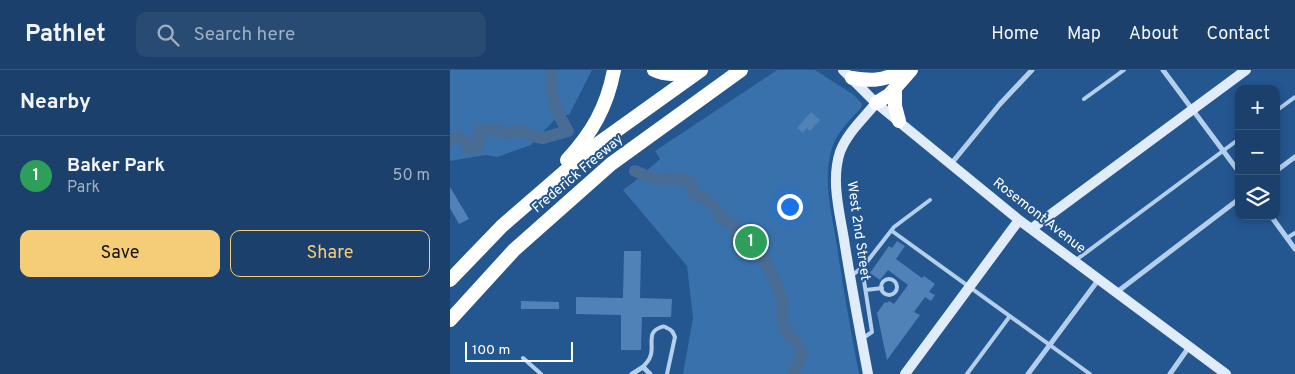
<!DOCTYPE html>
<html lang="en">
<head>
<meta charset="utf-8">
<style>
	body { margin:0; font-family:Overpass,sans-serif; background:#284b73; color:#f1f3f6 }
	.controls { position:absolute; right:15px; top:15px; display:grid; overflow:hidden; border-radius:10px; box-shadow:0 2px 8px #0003 }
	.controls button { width:45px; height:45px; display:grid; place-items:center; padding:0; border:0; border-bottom:1px solid #39597e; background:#1b406b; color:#f1f3f6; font:25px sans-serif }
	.scale { position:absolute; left:15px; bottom:12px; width:108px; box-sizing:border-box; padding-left:5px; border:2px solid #fff; border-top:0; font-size:14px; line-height:18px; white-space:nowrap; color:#fff; -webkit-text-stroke:4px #24568f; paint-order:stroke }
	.you { position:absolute; left:339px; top:136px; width:18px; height:18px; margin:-12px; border:4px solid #fff; border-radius:50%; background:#1a73e8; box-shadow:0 0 0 8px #1a73e833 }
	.badge { display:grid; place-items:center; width:32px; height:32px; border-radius:50%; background:#f6cd77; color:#fff; font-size:16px; font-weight:700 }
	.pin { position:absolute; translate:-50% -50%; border:2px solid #fff; box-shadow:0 1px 5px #0006 }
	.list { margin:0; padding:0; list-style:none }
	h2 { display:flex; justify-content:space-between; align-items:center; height:65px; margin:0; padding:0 20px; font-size:21px }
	h2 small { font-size:16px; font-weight:400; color:#a0afc1 }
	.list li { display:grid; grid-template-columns:32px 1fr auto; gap:15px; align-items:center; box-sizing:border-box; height:80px; padding:0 20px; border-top:1px solid #39597e }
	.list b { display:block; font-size:19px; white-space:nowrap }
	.list p { margin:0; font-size:16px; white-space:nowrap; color:#a0afc1 }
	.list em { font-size:16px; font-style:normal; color:#a0afc1 }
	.actions { display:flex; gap:10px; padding:15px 20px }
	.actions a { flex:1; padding:11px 0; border:1px solid #f6cd77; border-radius:10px; text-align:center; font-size:18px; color:#f6cd77 }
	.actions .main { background:#f6cd77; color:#111 }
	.icon { flex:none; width:28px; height:28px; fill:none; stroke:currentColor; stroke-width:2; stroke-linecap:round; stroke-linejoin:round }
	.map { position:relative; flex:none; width:845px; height:304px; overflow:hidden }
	header { display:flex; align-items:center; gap:30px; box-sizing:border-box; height:70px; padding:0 25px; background:#1b406b; border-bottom:1px solid #39597e }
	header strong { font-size:24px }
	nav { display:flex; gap:28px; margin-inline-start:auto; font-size:18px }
	.search { width:350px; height:45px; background:#284b73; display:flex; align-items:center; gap:12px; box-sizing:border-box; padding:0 18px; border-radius:10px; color:#a0afc1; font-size:19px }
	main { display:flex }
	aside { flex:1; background:#1b406b }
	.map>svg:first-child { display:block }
	.green { fill:#3871ac }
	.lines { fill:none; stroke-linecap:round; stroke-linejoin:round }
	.river { stroke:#486c94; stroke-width:12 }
	.building { fill:#5082b8 }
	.lane { stroke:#b4cfec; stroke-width:4 }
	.street { stroke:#b4cfec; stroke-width:5 }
	.secondary { stroke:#e0ecf9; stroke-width:10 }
	.highway { stroke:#fff; stroke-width:14 }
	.labels { text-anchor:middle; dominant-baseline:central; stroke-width:4; stroke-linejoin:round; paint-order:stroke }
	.street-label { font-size:14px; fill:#fff; stroke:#24568f }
</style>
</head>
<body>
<header>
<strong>Pathlet</strong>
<div class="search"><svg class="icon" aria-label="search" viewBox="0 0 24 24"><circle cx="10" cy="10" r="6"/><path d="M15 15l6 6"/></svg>Search here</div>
<nav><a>Home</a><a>Map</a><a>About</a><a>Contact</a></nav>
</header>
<main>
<aside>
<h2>Nearby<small></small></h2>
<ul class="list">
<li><span class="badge" style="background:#2e9e5b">1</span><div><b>Baker Park</b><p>Park</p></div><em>50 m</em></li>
</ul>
<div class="actions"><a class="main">Save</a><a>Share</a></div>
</aside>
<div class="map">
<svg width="845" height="304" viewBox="0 0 845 304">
	<rect width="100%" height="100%" fill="#24568f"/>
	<path class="green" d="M0,0H142L119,45H109L81,75L47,87L36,85L0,91Z
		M327,0H365L404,25L412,34L411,38C400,50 387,62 382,78C372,110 382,144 387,176C393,219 401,261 409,304H233L243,248L237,196L173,120L185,111L210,89L205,81Z"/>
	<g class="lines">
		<path class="river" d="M0,70L9,67C14,70 18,71 18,78L23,80C31,75 29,70 29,62L31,60L44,59L58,64L65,61H73L83,66L93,68L118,61C105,41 100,24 101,0
			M185,101C193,104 199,108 208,109C222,110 241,103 244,123L247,126L255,128L269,142L270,149L277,151L284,156L287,165L290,168L296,170L315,191L328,217L332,233L333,258L350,277L351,284L344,304"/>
	</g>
	<path class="building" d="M361,42L370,50L360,61L357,58L353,63L347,58Z
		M0,117L19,149L9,154L0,138Z
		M447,171L455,176L446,189L472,208L474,206L485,214L479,222L485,225L481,231L475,227L464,242L470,245L437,290L427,243L435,232L437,233L439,231L444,234L458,215L438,200L430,210L420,203L439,176L442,178Z
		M174,181H191L190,228L222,229L221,247H192L191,280H171V245L126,244V227L173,228Z
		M71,231L109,232V239H71Z"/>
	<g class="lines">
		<path class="lane" d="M634,29L674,0
			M826,41L845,27
			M442,161L640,304
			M837,168L845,163
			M626,190L789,69
			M412,198L422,262L413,268
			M402,205L412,198L416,193L444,157L480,130
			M431 217a8 8 0 1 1 16 0a8 8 0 1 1-16 0Z
			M416,220L432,218
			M73,288L91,304
			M193,297C195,294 199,291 200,287C205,278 196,263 209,258C213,256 214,256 217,258C222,260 223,262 225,267L217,304
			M517,304L560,246"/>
		<path class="street" d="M713,0L789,102
			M501,94L550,34L582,0
			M826,101L845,87
			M821,146L845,179
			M667,222L789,129
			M182,304L193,297L200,304
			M578,304L649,209
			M720,304L739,277"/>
		<path class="secondary" d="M393,0L426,33L569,150L776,304
			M581,159L796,0
			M418,304C410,262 402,219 395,176C391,147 380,112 390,82C397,63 413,49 426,33
			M455,304L569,150"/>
		<path class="highway" d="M204,0C215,5 227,5 238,0
			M402,8C421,11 432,11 450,2
			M445,19V36L449,51
			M426,33L439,25L461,0
			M117,90C142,63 157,37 164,0
			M0,210L52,156L142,78L251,0
			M0,250L64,180L161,94L291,0"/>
	</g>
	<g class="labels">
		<g class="street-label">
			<text transform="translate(128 104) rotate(-40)">Frederick Freeway</text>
			<text transform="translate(589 146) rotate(38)">Rosemont Avenue</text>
			<text transform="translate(408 161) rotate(82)">West 2nd Street</text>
		</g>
	</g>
</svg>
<div class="controls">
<button>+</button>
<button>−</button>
<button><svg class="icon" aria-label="layers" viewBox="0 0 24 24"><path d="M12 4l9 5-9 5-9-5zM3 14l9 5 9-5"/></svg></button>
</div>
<div class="scale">100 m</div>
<div class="you"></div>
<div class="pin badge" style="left:301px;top:172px;background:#2e9e5b">1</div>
</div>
</main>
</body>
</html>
